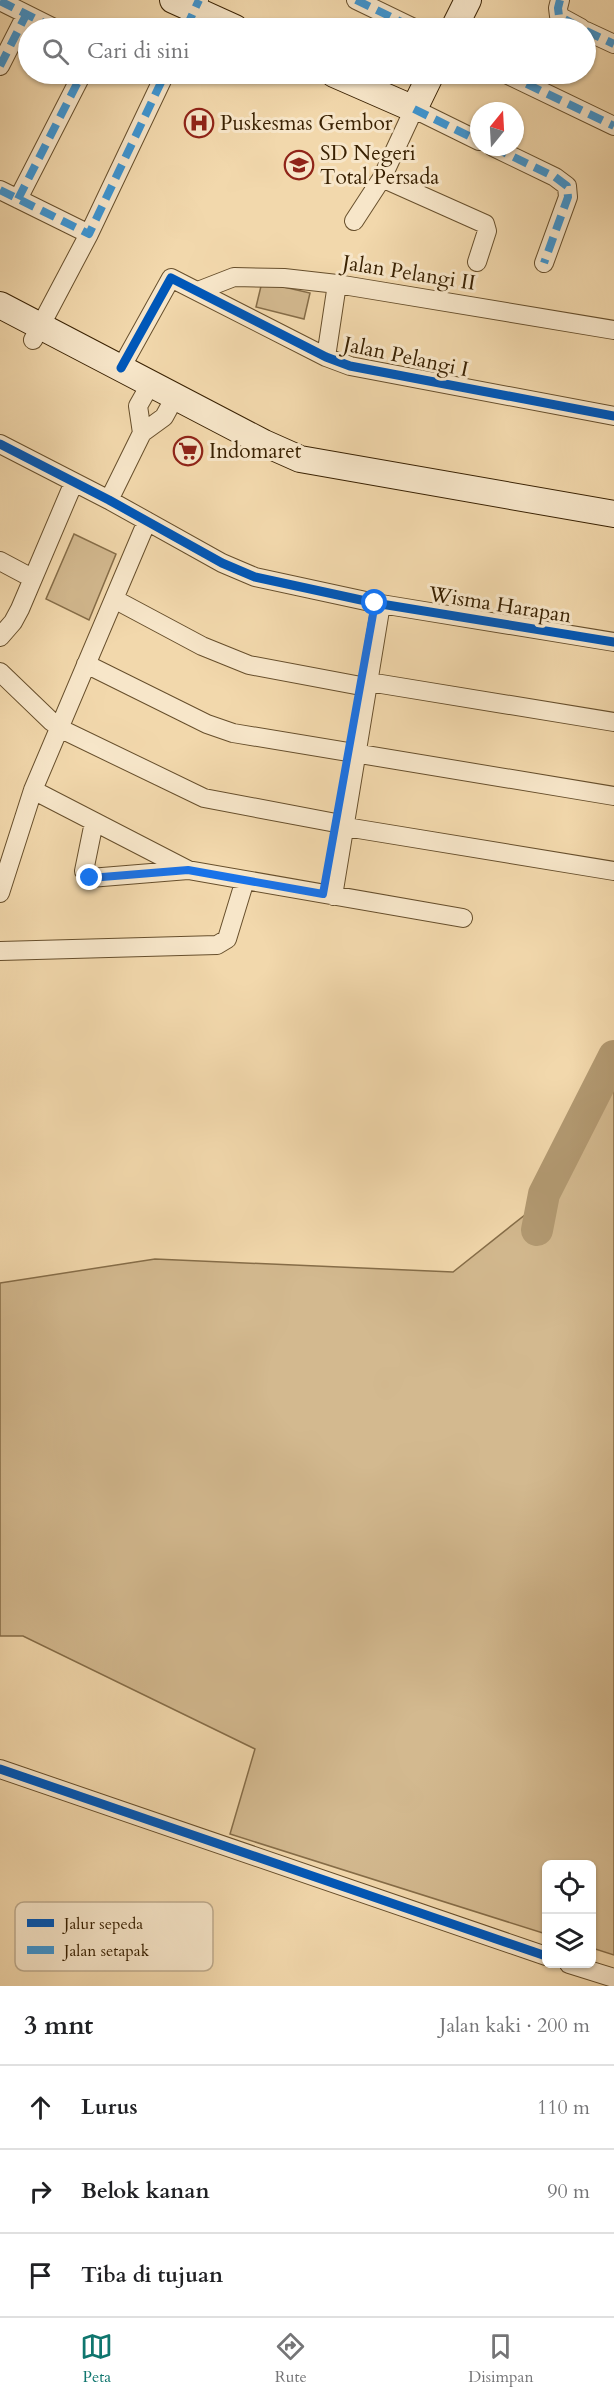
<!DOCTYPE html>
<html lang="id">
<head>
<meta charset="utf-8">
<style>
	body { margin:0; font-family:Cardo,serif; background:#f2f2f2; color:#202124 }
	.controls { position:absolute; right:18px; bottom:18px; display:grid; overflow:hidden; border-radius:9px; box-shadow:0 2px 4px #0004 }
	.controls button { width:54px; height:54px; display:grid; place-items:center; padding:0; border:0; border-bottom:2px solid #e0e0e0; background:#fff; color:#202124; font:30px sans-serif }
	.compass { position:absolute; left:470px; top:102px; width:54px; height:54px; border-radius:50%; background:#fff; box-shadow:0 2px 4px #0004; rotate:18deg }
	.stop { position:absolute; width:18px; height:18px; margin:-14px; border:4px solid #1a73e8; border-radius:50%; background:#fff }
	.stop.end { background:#1a73e8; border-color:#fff; box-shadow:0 2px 6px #0008 }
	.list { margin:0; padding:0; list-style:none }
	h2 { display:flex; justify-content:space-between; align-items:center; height:78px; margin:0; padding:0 24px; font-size:26px }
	h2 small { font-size:20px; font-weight:400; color:#757577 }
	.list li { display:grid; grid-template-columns:39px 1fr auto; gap:18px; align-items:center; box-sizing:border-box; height:84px; padding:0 24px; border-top:2px solid #e0e0e0 }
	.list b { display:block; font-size:22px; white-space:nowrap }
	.list em { font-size:20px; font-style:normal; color:#757577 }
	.icon { flex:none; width:33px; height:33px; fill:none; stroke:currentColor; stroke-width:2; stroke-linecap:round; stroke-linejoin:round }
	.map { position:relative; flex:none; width:614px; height:1986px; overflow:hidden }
	.search { position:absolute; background:#fff; box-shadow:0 2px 4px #0004; left:18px; right:18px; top:18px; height:66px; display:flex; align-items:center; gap:15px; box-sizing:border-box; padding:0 21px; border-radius:33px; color:#757577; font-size:22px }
	.sheet { height:330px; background:#fff }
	nav { display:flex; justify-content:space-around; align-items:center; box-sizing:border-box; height:84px; border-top:2px solid #e0e0e0; background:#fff; font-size:16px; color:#757577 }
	nav a { display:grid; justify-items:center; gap:3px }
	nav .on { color:#0f766e }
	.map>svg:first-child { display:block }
	.green { fill:#d3b98f; stroke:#866d48; stroke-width:1.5 }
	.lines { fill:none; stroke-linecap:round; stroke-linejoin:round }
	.river { stroke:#b39a72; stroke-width:32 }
	.street-casing { stroke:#674f2c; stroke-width:20 }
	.secondary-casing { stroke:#392102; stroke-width:28 }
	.street { stroke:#f7e6c9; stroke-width:18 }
	.secondary { stroke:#f7e6c9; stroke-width:26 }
	.quiet { stroke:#3e95d1; stroke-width:8; stroke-dasharray:15 8; stroke-linecap:butt }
	.cycleway-casing { stroke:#f7e6c9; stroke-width:13 }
	.cycleway { stroke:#0057b8; stroke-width:9 }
	.route { stroke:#1a73e8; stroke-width:8 }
	.labels { text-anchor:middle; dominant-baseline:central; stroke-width:6; stroke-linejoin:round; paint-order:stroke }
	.poi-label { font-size:21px; fill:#392102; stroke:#f7e6c9; text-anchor:start }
	.street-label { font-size:21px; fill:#392102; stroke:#f7e6c9 }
	.key { fill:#f7e6c9; stroke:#beab8d; stroke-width:1.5 }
	.key-label { font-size:16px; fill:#392102 }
</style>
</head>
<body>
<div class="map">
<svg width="614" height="1986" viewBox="0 0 614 1986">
	<rect width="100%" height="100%" fill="#f2d8ac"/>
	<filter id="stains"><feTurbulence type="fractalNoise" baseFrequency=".00333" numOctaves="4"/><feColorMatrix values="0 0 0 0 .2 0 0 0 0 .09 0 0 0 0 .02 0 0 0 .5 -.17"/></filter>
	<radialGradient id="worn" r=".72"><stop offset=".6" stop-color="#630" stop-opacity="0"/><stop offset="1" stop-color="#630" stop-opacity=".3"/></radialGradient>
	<path class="green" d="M262,282L310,293L304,319L256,307Z
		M74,534L116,554L89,620L46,599Z
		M601,1069L614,1074V1955L592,1948V1864H546V1934L230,1834L255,1749L23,1636H0V1283L155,1259L453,1272L526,1214Z"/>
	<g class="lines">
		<path class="river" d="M537,1230L544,1194L614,1056"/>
		<g class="street-casing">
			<path id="street" d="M356,0L414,28
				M560,0L558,8L559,16L581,28
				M0,1L54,28
				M186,28L199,0
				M586,31L614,44
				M0,66L26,15
				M506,74L614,126
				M493,147L555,177L567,186L568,197L544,263
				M382,178L485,224L487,231L477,262
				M0,190L89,234
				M18,199L82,74
				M354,221L382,178L414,109L479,141
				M198,291L234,277L284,278L337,284L614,330
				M33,340L89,234L165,74
				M326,357L337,284
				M121,368L171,278L326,357L350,366L614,416
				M142,433L138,406L151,383
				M0,444L109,500L222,563L255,577L375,603L614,642
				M109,500L142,433L164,417L175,397
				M0,561L32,578
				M114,599L202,646L249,665L361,686
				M0,637L13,622L20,609L74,482
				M86,664L207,724L233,733L614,796
				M0,672L52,722
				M369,682L614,722
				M59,728L204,798L336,823
				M33,790L188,870
				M94,822L84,871L90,878L188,870L463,918
				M346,827L614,871
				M0,893L33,790L147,521
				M333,896L381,604
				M0,951L217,945L227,939L245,880
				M0,1769L546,1956
				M569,1964L614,1978"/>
		</g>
		<g class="secondary-casing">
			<path id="secondary" d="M173,0L235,28
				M454,28L468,0
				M334,74L414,109L431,74
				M0,305L264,443L300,459L614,514"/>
		</g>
		<use href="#street" class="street"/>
		<use href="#secondary" class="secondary"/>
		<path class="quiet" d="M356,0L414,28
			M560,0L558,8L559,16L581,28
			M0,1L54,28
			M186,28L199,0
			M586,31L614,44
			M0,66L26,15
			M506,74L614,126
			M414,109L479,141
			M493,147L555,177L567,186L568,197L544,263
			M0,190L89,234L165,74
			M18,199L82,74"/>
		<g class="cycleway-casing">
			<path id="cycleway" d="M121,368L171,278L326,357L350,366L614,416
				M0,444L109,500L222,563L255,577L375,603L614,642
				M0,1769L546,1956"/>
		</g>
		<use href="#cycleway" class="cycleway"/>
	</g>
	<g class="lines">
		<path class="route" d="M90,878L188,870L323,894L375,603"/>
	</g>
	<defs>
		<g id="hospital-ring" transform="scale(1.5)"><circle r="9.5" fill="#f7e6c9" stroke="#8f2418" stroke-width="1.5"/><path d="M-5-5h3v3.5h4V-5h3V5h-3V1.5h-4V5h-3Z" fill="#8f2418"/></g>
		<g id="school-ring" transform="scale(1.5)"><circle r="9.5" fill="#f7e6c9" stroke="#8f2418" stroke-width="1.5"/><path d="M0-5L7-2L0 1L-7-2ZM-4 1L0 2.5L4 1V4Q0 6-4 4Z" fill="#8f2418"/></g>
		<g id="supermarket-ring" transform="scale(1.5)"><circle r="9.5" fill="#f7e6c9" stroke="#8f2418" stroke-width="1.5"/><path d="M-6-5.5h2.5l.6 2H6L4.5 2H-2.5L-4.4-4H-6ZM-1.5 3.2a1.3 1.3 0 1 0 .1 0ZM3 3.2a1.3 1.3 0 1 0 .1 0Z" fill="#8f2418"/></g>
	</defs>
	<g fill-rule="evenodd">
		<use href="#hospital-ring" x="199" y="123"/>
		<use href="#school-ring" x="299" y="165"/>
		<use href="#supermarket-ring" x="188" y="451"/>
	</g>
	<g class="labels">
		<g class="poi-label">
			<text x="220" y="123">Puskesmas Gembor</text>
			<text x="320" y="153">SD Negeri<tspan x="320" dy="24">Total Persada</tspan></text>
			<text x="209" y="451">Indomaret</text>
		</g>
		<g class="street-label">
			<text transform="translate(409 273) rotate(9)">Jalan Pelangi II</text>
			<text transform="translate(406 357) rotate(12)">Jalan Pelangi I</text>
			<text transform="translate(500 605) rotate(9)">Wisma Harapan</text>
		</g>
	</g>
	<rect x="15" y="1902" width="198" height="69" rx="9" class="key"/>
	<rect x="27" y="1919" width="27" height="8" fill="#0057b8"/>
	<rect x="27" y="1946" width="27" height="8" fill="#3e95d1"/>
	<g class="key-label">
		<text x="64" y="1929">Jalur sepeda</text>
		<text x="64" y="1956">Jalan setapak</text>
	</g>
	<rect width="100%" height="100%" filter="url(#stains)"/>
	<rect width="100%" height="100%" fill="url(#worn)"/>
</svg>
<div class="controls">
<button><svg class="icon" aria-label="locate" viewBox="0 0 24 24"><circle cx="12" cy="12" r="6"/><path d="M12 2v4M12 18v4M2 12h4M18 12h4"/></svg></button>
<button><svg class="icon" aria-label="layers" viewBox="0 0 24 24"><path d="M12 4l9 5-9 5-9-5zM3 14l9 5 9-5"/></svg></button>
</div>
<svg class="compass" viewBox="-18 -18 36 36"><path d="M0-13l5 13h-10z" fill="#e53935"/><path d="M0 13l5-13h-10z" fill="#757577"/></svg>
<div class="stop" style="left:375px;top:603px"></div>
<div class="stop end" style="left:90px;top:878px"></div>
<div class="search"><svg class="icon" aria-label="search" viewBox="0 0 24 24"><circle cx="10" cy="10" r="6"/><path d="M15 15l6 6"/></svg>Cari di sini</div>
</div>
<section class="sheet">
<h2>3 mnt<small>Jalan kaki · 200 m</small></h2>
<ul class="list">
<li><svg class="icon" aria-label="ahead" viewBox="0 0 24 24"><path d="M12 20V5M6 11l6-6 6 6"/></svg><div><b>Lurus</b></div><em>110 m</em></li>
<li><svg class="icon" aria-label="right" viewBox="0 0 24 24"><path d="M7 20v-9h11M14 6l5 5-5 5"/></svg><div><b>Belok kanan</b></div><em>90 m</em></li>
<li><svg class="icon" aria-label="arrive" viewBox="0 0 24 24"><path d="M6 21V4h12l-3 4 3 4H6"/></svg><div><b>Tiba di tujuan</b></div></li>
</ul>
</section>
<nav>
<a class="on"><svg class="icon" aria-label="map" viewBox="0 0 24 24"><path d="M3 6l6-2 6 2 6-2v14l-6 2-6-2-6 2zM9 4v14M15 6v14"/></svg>Peta</a>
<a><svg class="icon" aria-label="directions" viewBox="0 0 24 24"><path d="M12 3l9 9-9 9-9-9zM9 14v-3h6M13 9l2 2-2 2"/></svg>Rute</a>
<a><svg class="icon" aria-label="saved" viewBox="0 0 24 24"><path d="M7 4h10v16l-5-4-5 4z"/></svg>Disimpan</a>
</nav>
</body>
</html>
